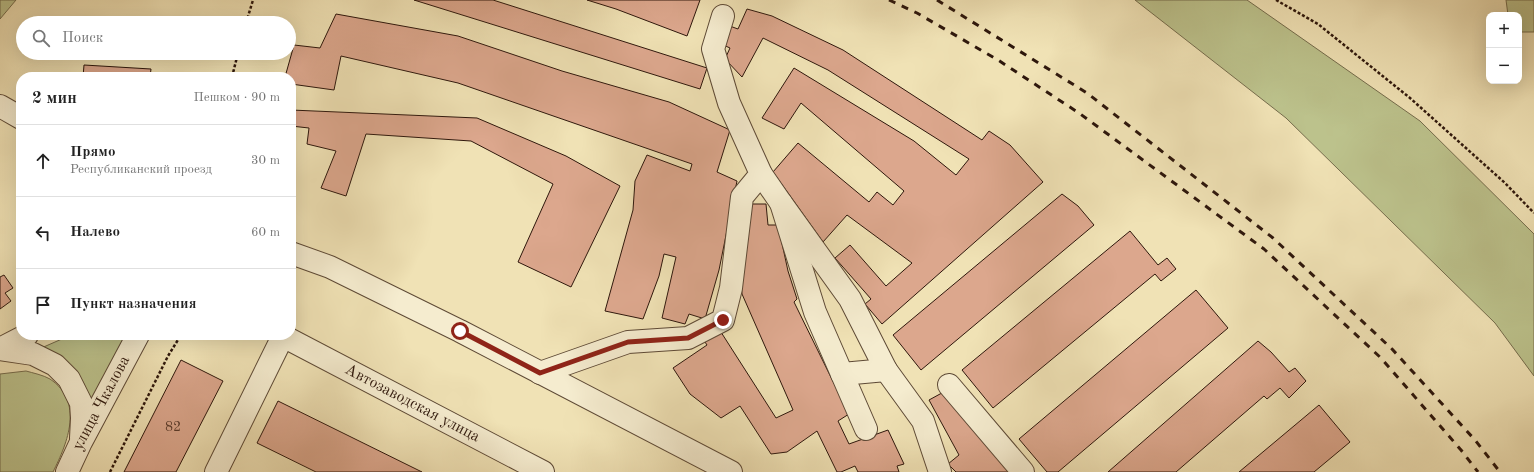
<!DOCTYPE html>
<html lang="ru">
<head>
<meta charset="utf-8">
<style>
	body { margin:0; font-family:"Old Standard TT",serif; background:#f2f2f2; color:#222 }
	.controls { position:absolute; right:12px; top:12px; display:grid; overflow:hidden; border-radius:8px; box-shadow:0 4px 16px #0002 }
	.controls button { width:36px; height:36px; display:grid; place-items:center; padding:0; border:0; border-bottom:1px solid #e0e0e0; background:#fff; color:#222; font:20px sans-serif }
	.stop { position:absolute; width:12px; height:12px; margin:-9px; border:3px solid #8f2418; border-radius:50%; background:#fff }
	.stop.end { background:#8f2418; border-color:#fff; box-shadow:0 1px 4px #0008 }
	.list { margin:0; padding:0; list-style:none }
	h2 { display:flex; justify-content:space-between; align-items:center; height:52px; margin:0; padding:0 16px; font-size:17px }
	h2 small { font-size:13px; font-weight:400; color:#767676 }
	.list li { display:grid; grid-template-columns:26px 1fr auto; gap:12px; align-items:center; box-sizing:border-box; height:72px; padding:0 16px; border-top:1px solid #e0e0e0 }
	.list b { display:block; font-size:15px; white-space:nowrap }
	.list p { margin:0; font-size:13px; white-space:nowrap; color:#767676 }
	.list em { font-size:13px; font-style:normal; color:#767676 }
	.icon { flex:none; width:22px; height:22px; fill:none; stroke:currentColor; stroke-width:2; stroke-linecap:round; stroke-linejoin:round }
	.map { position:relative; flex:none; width:1534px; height:472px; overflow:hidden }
	.search { position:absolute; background:#fff; box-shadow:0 4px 16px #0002; left:16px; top:16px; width:280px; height:44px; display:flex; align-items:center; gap:10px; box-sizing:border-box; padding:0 14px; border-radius:22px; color:#767676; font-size:15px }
	.panel { position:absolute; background:#fff; box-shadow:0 4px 16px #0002; left:16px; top:72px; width:280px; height:268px; border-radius:16px }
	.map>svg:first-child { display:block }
	.green { fill:#bcc28c; stroke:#756c4c }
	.building { fill:#dca78d; stroke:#2e170c }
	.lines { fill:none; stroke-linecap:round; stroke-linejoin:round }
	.minor-casing { stroke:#5e4a36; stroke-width:24 }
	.path { stroke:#2e170c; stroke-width:2.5; stroke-dasharray:3 2; stroke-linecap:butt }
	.minor { stroke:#f5eccf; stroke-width:22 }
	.rail { stroke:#2e170c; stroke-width:3; stroke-dasharray:7 7; stroke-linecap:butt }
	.route { stroke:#8f2418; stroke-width:5 }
	.labels { text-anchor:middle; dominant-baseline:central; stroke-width:3; stroke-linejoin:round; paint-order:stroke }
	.number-label { font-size:14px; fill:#5a3b2c }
	.street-label { font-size:16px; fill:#2e170c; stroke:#f5eccf }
</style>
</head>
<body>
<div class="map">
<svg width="1534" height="472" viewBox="0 0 1534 472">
	<rect width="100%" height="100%" fill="#f0e2b5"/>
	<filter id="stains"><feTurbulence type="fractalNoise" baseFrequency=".005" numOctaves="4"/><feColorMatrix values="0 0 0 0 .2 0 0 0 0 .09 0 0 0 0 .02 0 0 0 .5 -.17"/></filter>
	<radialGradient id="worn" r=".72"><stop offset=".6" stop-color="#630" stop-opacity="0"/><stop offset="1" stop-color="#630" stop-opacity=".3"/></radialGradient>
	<path class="green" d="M0,0H16L0,19Z
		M1135,0H1247L1420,121L1534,234V376L1495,323L1286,118Z
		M1506,0H1534V32H1519V15H1508Z
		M71,335H126L90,405C84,370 69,363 39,349Z
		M26,371C33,373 43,375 50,379C84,402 68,442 53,472H0V374Z"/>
	<path class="building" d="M414,0H493L707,68L700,89Z
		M587,0H700L687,36L616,9Z
		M747,9L772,16L843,50L982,140L989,131L1010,145L1043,182L882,324L865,304L871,299L835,258L850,245L886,286L912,263L847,215L823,242L773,172L798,143L869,202L877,192L893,205L904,191L801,103L784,129L762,118L794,68L914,141L956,175L969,159L828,70L763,38L742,77L725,59L730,48L719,43L727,25L738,29Z
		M336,14L458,36L562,71L669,102L730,130L717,172L737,181L719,270L705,319L689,314L685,324L662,318L676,257L664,254L659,276L643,319L605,311L633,210L635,181L647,155L690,171L692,164L458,83L341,56L334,90L291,84V77H285L294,45L320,48Z
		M84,65L151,69L150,77H83Z
		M291,110L477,118L566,156L620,186L571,287L518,262L553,184L471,141L366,134L346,196L321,188L336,151L307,144L309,128L291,126Z
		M1062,194L1078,206L1094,225L921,370L893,335Z
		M746,204H766L768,225H778L788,271L797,299L794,302L849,414L838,421L849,444L888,430L904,464L897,466L899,472H858L855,466L841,472H837L817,431L787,452L771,454L740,406L721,418L690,394L673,368L707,345L703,339L719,329L776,418L793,410L742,294L740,272Z
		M1130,231L1158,265L1167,258L1176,269L1161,281L1155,274L993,408L962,370Z
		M4,275L13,288L5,293L11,301L0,309V277Z
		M1196,290L1228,328L1058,472H1047L1019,439Z
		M1258,341L1271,352L1289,372L1295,368L1306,381L1289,398L1280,388L1267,399L1264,396L1176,472H1108Z
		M181,360L223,381L176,472H124Z
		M951,388L1014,472H956L948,464L959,455L929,400Z
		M278,401L422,472H316L257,443Z
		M1319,405L1350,442L1314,472H1239Z"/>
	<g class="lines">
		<g class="minor-casing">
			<g id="minor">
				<path d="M0,106L21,118"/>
				<path d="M761,174L781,203L815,312L866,429"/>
				<path d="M781,203L850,299L886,370L923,421L940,472"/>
				<path d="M291,253L330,267L460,331L731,472"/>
				<path id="s1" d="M281,335L543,472"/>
				<path d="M0,349L33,354L55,365L69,379L81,403L82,418L81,438"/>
				<path d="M0,349L27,335"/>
				<path d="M540,373L628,342L688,338L723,320L731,288L742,197L761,174L729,103L713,49L723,16"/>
				<path d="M842,374L886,370"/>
				<path d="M949,385L1023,472"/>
				<path id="s2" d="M67,472L81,442L138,335"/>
				<path d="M216,472L283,336"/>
			</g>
		</g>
		<path class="path" d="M1276,0L1318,24L1410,98L1505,183L1534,213
			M246,23L253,0
			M232,77L238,53
			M110,472L168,356L181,335"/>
		<use href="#minor" class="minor"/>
		<path class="rail" d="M889,0L917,13L998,60L1079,113L1264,249L1381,358L1461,450L1478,472
			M937,0L1087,93L1273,238L1392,349L1475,440L1500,472"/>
	</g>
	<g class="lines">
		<path class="route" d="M460,331L540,373L628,342L688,338L723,320"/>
	</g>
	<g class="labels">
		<g class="number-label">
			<text x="173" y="427">82</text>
		</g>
		<g class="street-label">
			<text stroke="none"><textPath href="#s2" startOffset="77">улица Чкалова</textPath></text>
			<text stroke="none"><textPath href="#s1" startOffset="148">Автозаводская улица</textPath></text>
		</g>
	</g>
	<rect width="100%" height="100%" filter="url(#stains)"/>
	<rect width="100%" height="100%" fill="url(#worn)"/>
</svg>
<div class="controls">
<button>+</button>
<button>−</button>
</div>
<div class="stop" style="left:460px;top:331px"></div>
<div class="stop end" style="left:723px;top:320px"></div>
<div class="search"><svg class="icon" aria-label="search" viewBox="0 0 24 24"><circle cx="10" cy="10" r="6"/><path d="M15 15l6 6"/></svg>Поиск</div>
<section class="panel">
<h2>2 мин<small>Пешком · 90 m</small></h2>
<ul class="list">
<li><svg class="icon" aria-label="ahead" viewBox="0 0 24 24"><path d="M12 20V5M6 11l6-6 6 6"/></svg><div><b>Прямо</b><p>Республиканский проезд</p></div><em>30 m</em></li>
<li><svg class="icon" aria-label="left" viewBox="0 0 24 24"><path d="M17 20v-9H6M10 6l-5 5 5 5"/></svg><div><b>Налево</b></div><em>60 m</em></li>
<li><svg class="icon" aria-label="arrive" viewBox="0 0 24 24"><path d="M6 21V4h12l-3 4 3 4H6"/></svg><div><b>Пункт назначения</b></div></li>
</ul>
</section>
</div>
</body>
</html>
